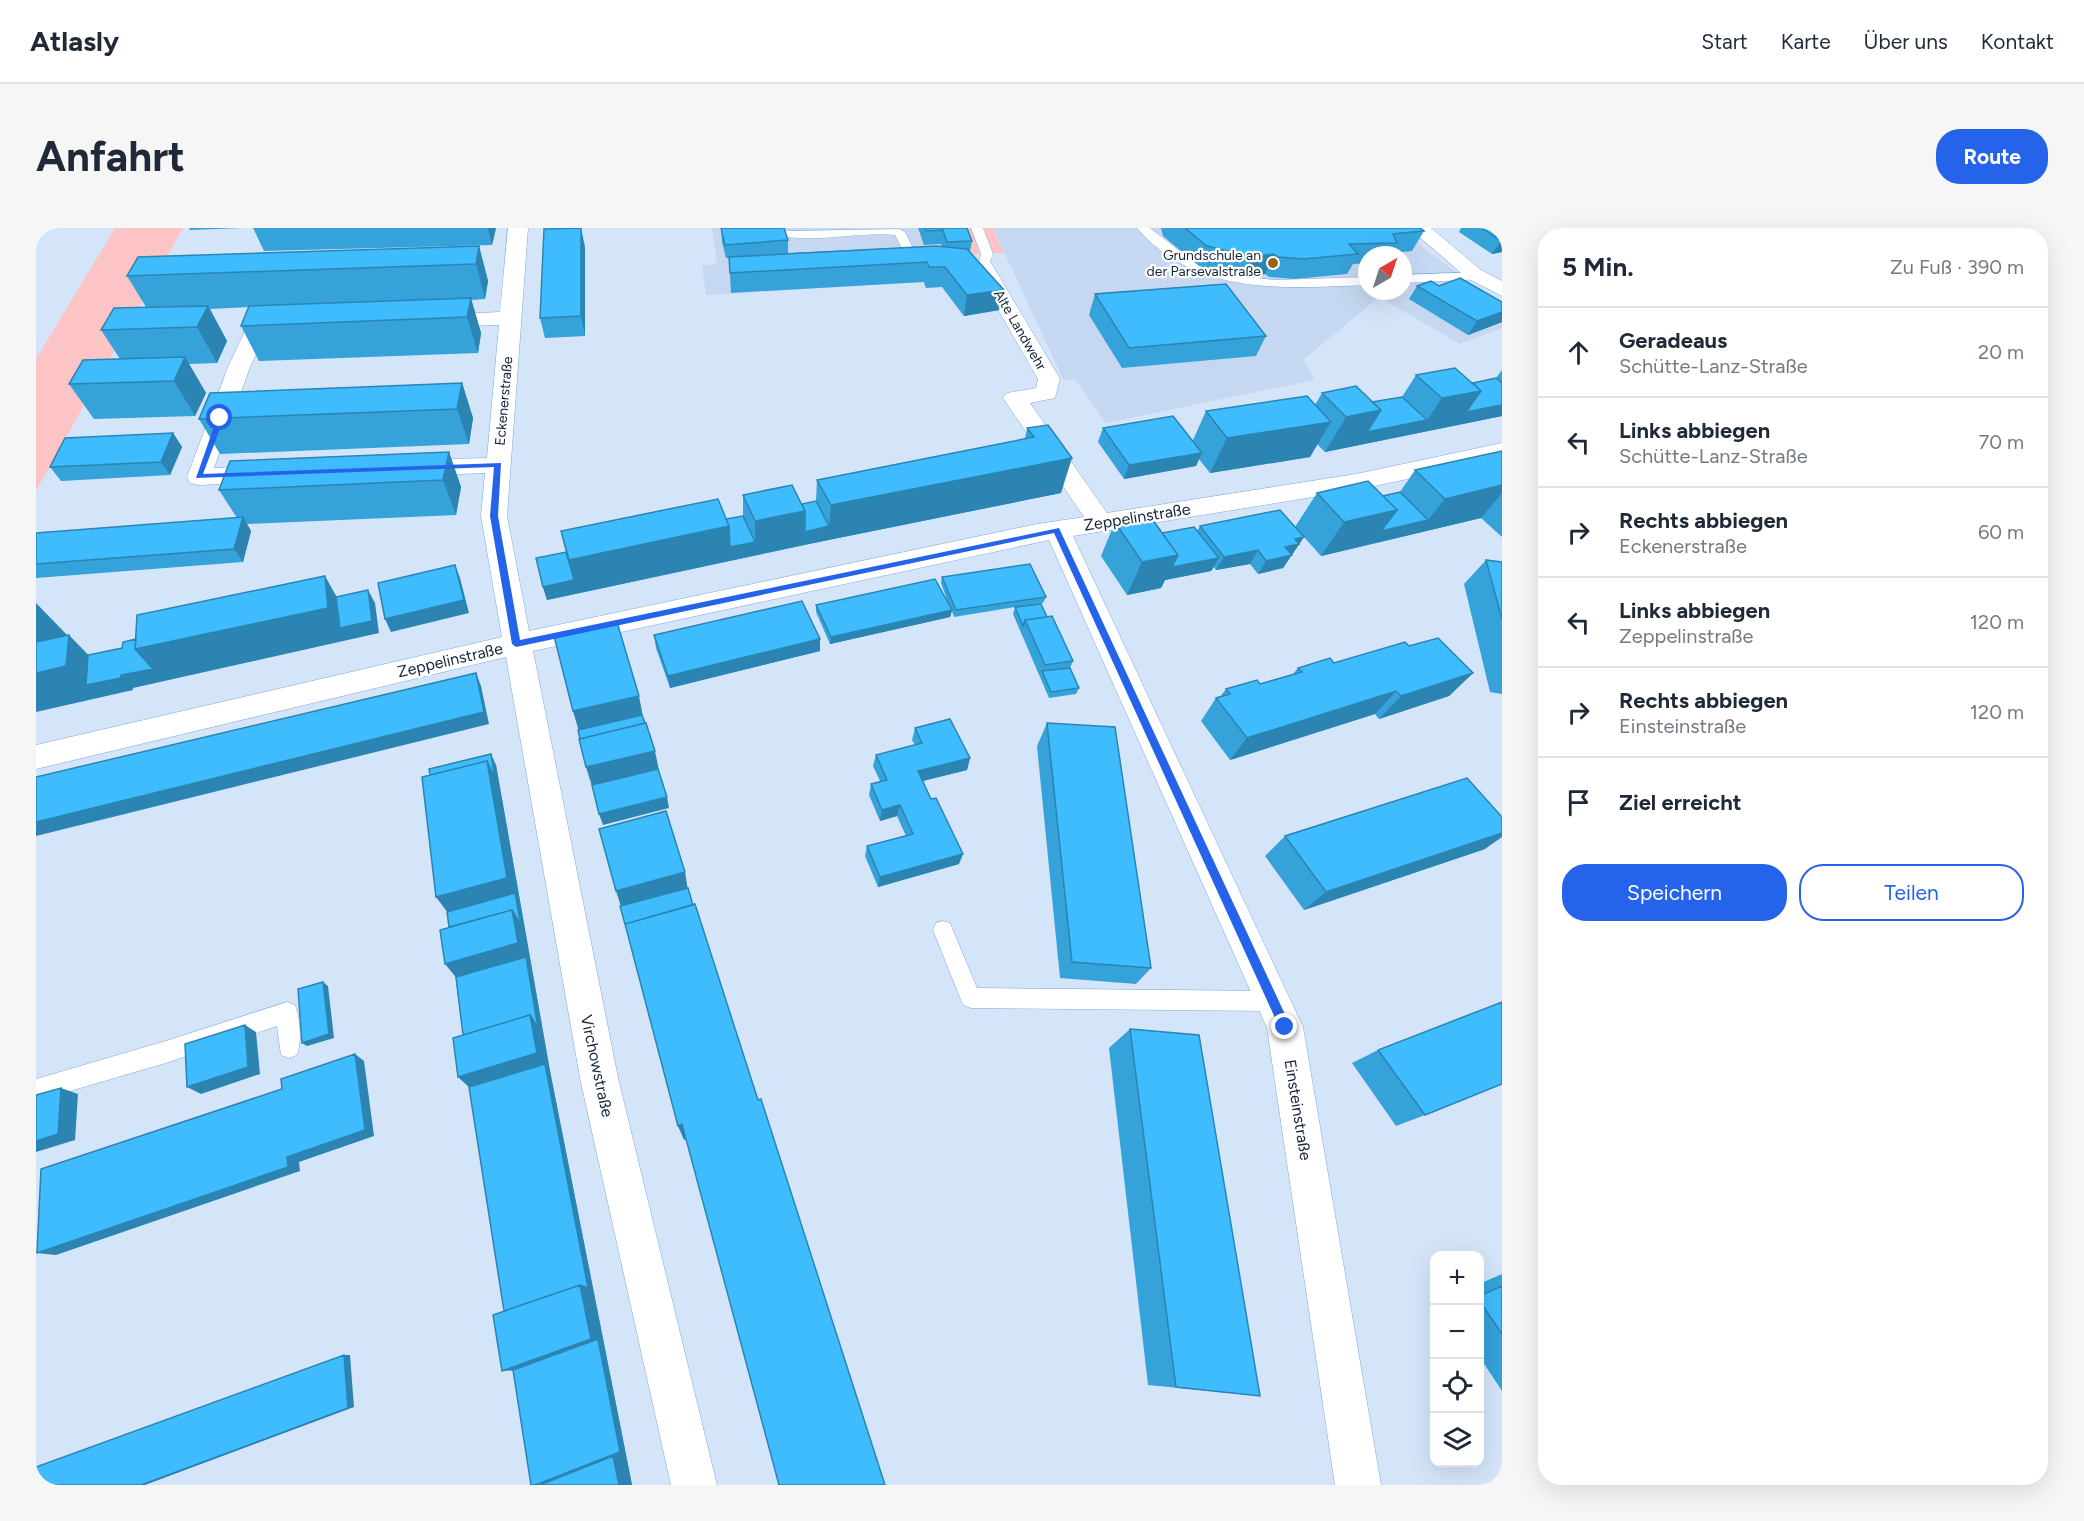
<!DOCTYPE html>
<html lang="de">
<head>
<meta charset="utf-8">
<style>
	body { margin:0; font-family:Figtree,sans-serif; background:#f6f6f7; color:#1f2937 }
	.controls { position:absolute; right:18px; bottom:18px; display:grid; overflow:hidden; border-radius:12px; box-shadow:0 6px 24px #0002 }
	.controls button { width:54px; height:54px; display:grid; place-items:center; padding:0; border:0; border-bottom:2px solid #e0e1e3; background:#fff; color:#1f2937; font:30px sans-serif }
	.compass { position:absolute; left:1322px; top:18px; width:54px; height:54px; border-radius:50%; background:#fff; box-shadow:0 6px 24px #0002; rotate:39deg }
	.stop { position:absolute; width:18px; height:18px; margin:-14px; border:4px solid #2563eb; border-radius:50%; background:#fff }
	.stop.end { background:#2563eb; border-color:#fff; box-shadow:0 2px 6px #0008 }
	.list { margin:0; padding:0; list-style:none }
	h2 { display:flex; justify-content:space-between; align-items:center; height:78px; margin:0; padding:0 24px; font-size:26px }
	h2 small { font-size:20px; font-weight:400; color:#747a83 }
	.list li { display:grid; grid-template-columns:39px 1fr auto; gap:18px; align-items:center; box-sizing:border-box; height:90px; padding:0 24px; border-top:2px solid #e0e1e3 }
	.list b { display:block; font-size:22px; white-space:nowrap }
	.list p { margin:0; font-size:20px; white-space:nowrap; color:#747a83 }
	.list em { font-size:20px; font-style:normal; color:#747a83 }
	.actions { display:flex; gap:12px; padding:18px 24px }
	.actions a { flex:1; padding:14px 0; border:2px solid #2563eb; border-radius:24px; text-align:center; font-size:21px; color:#2563eb }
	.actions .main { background:#2563eb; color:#fff }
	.icon { flex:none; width:33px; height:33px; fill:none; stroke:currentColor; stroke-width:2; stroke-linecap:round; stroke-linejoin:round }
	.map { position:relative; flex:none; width:1466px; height:1257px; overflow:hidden; border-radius:24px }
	header { display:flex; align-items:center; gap:36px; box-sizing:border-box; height:84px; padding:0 30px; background:#fff; border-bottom:2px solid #e0e1e3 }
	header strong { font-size:28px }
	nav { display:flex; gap:33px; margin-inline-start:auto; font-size:21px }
	.intro { display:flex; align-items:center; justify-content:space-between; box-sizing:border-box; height:144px; padding:0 36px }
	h1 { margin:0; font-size:42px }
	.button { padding:15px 27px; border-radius:24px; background:#2563eb; color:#fff; font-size:21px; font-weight:700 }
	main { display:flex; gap:36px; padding:0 36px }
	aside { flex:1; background:#fff; border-radius:24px; box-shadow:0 6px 24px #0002 }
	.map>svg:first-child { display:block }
	.built { fill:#c6d8f1; fill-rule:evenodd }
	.green { fill:#fdc4c6 }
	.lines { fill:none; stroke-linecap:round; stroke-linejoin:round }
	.service-casing { stroke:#80a7da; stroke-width:1 }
	.minor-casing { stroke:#80a7da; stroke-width:1 }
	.service { fill:#fff; fill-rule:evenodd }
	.minor { fill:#fff; fill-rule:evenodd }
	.wall { fill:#35a2da }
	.shaded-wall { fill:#2b84b1 }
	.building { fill:#3ebcfd; stroke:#2b84b1; stroke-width:1.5 }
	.route { fill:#2563eb }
	.poi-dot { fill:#946613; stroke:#fff; stroke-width:2 }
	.labels { text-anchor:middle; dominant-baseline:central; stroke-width:4.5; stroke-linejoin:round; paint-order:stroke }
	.far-poi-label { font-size:14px; fill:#152438; stroke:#fff; text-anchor:end }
	.far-street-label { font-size:14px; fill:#152438; stroke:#fff }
	.street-label { font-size:16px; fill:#152438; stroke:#fff }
</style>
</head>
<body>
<header>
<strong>Atlasly</strong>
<nav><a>Start</a><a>Karte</a><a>Über uns</a><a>Kontakt</a></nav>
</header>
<div class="intro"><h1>Anfahrt</h1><a class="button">Route</a></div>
<main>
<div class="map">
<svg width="1466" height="1257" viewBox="0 0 1466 1257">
	<rect width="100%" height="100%" fill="#d4e5fa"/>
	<path class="built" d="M676,0H882L888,17H905L908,27L965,83L927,88L906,59L889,60L887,54L670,67L666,38L681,35Z
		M957,0H1368L1388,20L1434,54L1409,56L1466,89V100L1424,116L1343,69L1267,132L1279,152L1070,195L1039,151L1028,153ZM1331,27H1367V63H1331Z"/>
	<path class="green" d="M79,0H147L0,263V131Z
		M882,0H957L968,25L908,27L905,17L888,18Z"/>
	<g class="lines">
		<g class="service-casing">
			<path id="service" d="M727,0L755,3L863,1L869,4L880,26L895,30L889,34L872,31L859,7C826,2 752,21 727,0Z
				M935,0H947L957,26L951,41L924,38L918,34L924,30L943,34L945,26Z
				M1101,0H1114L1154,31L1195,47L1239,52L1331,49V57C1250,60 1160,69 1101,0Z
				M1443,44L1449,48L1447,51L1367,55V47Z
				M907,693L914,695L941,760L1237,763L1245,766L1248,773L1245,780L1237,783L935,780L927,777L897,702L900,695Z
				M251,774L259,777C264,790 266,813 261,827L253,830L245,827L241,798L133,834L0,873V851L133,812Z"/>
		</g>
		<g class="minor-casing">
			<path id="minor" d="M472,0H492L471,288L493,403L1001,296L1048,289L967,170L971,165L1000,160L1002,151L937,38L940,34H954L957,38L1024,151L1019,170L994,175L1071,285L1320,246L1466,215V231L1320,262L1037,308L1267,799L1345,1257H1299L1231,800L1013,312L497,423L582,850L681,1257H635L544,850L470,429L0,541V517L466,409L445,288L449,245L374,248L365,246L362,240L365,234L374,232L451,230L463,97L396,99L388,98L385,93L388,88L396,87L464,84Z
				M1373,0H1395L1445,42L1466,53V68L1431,50Z
				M248,92L256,93L259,98L256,103L230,105L214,139L178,240L233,238L242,240L245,246L242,252L233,254L163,257L154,255L151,249L192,139L211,99L214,94Z"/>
		</g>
		<use href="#service" class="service"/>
		<use href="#minor" class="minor"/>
	</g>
	<path class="wall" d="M153,0H207L154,2Z
		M217,0H460L456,17L228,23Z
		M685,0L752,12V25L905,18V16L888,17L882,0H931L936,13L934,24L968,62L963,82L928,88L906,59L890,60L888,54L695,65L693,30H690L686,14Z
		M1125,0H1384L1388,3L1376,23L1356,25L1355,27H1331V35L1317,36L1311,46L1258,51L1233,49L1229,46L1207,49L1163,38L1127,8Z
		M1425,0H1466V24L1456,26L1423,4Z
		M443,18L452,53L449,71L435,72L445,105L442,125L223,133L205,98L213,79L174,81L191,113L181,135L153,136L170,165L159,188L58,191L33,156L84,131L65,102L110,79L91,48Z
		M549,19V108L509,110L504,90Z
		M1381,58H1403L1466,74V94L1432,107L1373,71Z
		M1059,66L1230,108L1220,128L1086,140L1053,87Z
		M1466,142V188L1289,224L1281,216L1274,229L1174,245L1163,231L1160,238L1088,251L1062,214L1067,200L1157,212L1170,183L1279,177L1286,165L1336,174L1366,169L1380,147L1437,155L1460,150Z
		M426,155L437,190L433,216L184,226L163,191Z
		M1012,197L1025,265L792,312L511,372L507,359L530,324L525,303L690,291L707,288V267L766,276L780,273L781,252L989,211L991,200Z
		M137,205L146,219L134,247L25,253L14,239Z
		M1466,223V309L1445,290L1285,328L1268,309L1247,340L1222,346L1214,336L1180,342L1178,339L1175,343L1129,352L1125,360L1091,367L1065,328L1079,294L1126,305L1161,303L1164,298L1259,299L1281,265L1347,268L1364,264L1379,242Z
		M413,224L425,259L420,287L211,296L215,303L207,334L0,350V305L201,290L183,262Z
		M1450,332L1466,334V466L1454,464L1428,356Z
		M906,349L1010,369L1007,375L991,378L1011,389L1037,433L1034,440L1043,460L1040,466L1013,470L977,386L979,379L918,389L916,383L914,389L794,416L780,384V377L914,380L905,355Z
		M618,407L784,411V423L634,460L620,420Z
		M1373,418L1437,445L1413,468L1343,491L1339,486L1194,532L1165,493L1180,470L1184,469L1190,461L1224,456L1257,446L1262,440L1298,435Z
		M1011,495L1115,740L1100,756L1024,750L1001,518Z
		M879,500L934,530L931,542L886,553L923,636L842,659L829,628L831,618L870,608L861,588L844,593L833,567L835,556L844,553L837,538L840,527L879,517L876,512Z
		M460,537L514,843L596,1257H495L433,859L422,849L427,807L411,684Z
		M1249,608L1449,621L1268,682L1229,628Z
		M1094,801L1224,1168L1112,1157L1073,820Z
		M1342,822L1389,887L1360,898L1316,835Z
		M1466,1046V1163L1443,1128V1056Z"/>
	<path class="shaded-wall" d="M452,0H460L456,17Z
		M545,0L549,19V108L545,88Z
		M1466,12V24L1456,26L1465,13Z
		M443,18L452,53L449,71L440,36Z
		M1238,26L1229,46L1207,49L1216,29Z
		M968,62L963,82L928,88L931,67Z
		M435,70L445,105L442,125L431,89Z
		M172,78L191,113L181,135L161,99Z
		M1466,84V94L1432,107L1441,93Z
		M149,129L170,165L159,188L138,153Z
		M426,155L437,190L433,216L421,181Z
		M1445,163L1466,177V188L1289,224L1310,189L1345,182L1391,192L1406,170Z
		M1295,194L1274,229L1174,245L1191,210Z
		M137,205L146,219L134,247L125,234Z
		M413,224L425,259L420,287L407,252Z
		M1166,225L1160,238L1088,251L1093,237Z
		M1036,230L1025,265L768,317L769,304L793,298L795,277Z
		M1466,257V265L1445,290L1382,305L1409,271Z
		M1361,282L1392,292L1382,305L1285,328L1308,294Z
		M769,283L768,317L511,372L507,359L538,352L533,332L693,298L719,314V293Z
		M207,289L215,303L207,334L198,321Z
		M1268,309L1247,340L1222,346L1230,333L1259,311Z
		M1222,322L1214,336L1180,342L1188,329Z
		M1142,327L1183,330L1175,343L1129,352L1125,360L1091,367L1106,334Z
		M419,337L424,350L433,385L355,404L349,391Z
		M289,348L308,382L332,362L339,375L343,405L97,460V462L0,484V375L32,408L33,407L64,439L85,447L99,421Z
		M916,382L914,389L794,416L795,409Z
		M784,411V423L634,460L632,448Z
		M440,445L445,458L453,496L0,608V594Z
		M1437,445L1413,468L1343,491L1365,468Z
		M1360,463L1339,486L1194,532L1211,510Z
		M603,468L609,499L546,514L537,483Z
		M619,523L625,552L559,568L550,539Z
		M455,526L460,537L514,843L596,1257H583L577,1228L584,1224L484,1142L466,1143L555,1111L440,865L422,849L494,787L492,739L427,758L409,736L476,682L481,676L418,693L400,669L451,533Z
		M934,530L931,542L879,555L882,543Z
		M631,569L633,580L567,597L563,586Z
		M864,577L861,588L844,593L846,582Z
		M1466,605V609L1449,621L1268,682L1290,664Z
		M927,626L923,636L842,659L844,649Z
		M649,644L653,669L588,688L580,663Z
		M287,754L292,758L298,810L271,818L266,815Z
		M209,797L220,804L224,846L165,866L151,859Z
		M319,826L328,833L338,908L263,934L264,943L20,1027L1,1025L251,929Z
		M25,860L42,866L39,912L0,924V913Z
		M646,896L651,911L648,912L642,898Z
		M308,1127H314L318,1179L109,1257H105Z"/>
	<path class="building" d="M545,0V88L504,90L508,1Z
		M685,0H748L752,12L689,17Z
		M889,0H931L936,13L911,14L907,2L890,3Z
		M1149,0H1384L1388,3L1357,6L1361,15L1313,16L1322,26L1267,31L1242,29L1238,26L1216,29L1171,18Z
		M1446,0H1466V12L1465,13Z
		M443,18L440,36L91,48L102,29Z
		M900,18L931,21L968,62L931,67L909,39H893L891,34L694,45L693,29Z
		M1424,50L1466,74V84L1441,93L1381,58L1395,53L1403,58Z
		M1190,56L1230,108L1093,120L1059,66Z
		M435,70L431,89L205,98L213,78Z
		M172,78L161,99L65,102L78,80Z
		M149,129L138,153L33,156L47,132Z
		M1419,140L1445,163L1406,170L1380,147Z
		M1460,150L1466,155V177L1430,184L1445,163L1437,155Z
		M426,155L421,181L163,191L174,165Z
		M1320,158L1345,182L1310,189L1286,165Z
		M1271,168L1295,194L1191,210L1170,183Z
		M1366,169L1391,192L1331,204L1345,182L1336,174Z
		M1137,188L1166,225L1093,237L1067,200Z
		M1012,197L1036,230L795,277L781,252L998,209L991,200Z
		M137,205L125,234L14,239L29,210Z
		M1466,223V257L1409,271L1379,242Z
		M413,224L407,252L183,262L194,233Z
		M1332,253L1361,282L1308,294L1281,265Z
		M756,257L769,283L719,293L707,267Z
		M1364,264L1392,292L1345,303L1361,282L1347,268Z
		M682,271L693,298L533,332L525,303Z
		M780,273L793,298L769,304V283L766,276Z
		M1244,282L1268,309L1259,311L1263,316L1249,319L1256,327L1230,333L1222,322L1188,329L1164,298Z
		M707,288L719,314L694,319L693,298L690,291Z
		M1114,288L1142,327L1106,334L1079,294Z
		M207,289L198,321L0,336V305Z
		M1158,299L1183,330L1136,339L1142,327L1126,305Z
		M530,324L538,352L507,359L500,330Z
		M1450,332L1466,334V391Z
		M994,336L1010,369L920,382L906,349Z
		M419,337L428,372L349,391L342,355Z
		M289,348L292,380L99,421L101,387Z
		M899,351L916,382L795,409L780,377Z
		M332,362L336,393L304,400L300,369Z
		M766,373L784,411L632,448L618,407Z
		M1005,376L1011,389L989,392L987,398L979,379Z
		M1016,388L1037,433L1009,437L989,392Z
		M581,394L603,468L537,483L518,408Z
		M33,407L30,438L0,445V414Z
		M1402,410L1437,445L1365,468L1360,463L1211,510L1180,470L1194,466L1190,461L1221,452L1224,456L1266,444L1262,440L1294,430L1298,435L1369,414L1373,418Z
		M100,411L99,421L117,441L85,447V450L50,457L52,427L86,420L87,414Z
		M1034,440L1043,460L1015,464L1006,443Z
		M440,445L448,484L0,594V549Z
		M606,487L609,495L544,511L542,502Z
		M914,491L934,530L882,543L895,571L900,570L927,626L844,649L831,618L877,606L864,577L846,582L835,556L851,552L840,527L886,515L879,500Z
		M610,495L619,523L550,539L543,511Z
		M1011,495L1079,499L1115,740L1036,734Z
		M455,526L459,551L451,533L394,547L393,541Z
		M451,533L471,650L400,669L386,549Z
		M622,541L631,569L563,586L556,557Z
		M1431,550L1466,589V605L1290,664L1249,608Z
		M630,583L649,644L580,663L563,601Z
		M652,660L657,677L589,696L584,678Z
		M479,665L485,697L476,682L413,699L411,684Z
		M659,676L722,872L725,871L849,1257H743L646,896L642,898L589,696Z
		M476,682L482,715L409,736L404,702Z
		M490,729L502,800L494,787L427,807L420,749Z
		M287,754L293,806L266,815L262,761Z
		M1466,774V856L1389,887L1342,822Z
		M494,787L501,825L422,849L417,810Z
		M209,797L212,839L151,859L149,816Z
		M1094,801L1163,807L1224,1168L1140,1159Z
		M319,826L329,902L251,929L252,939L1,1025L5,941L246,861L245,851Z
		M509,836L552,1060L544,1057L468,1083L433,859Z
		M25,860L22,906L0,913V867Z
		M544,1057L555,1111L466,1143L457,1087Z
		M1466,1058V1106L1443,1072V1068Z
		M562,1111L584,1224L499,1257H495L477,1142Z
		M308,1127L312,1180L105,1257H0V1239Z
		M577,1228L583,1257H504Z"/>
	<path class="route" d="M184,188L188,190L167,246L465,235L462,288L484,412L1023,300L1253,795V803H1245L1018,305L480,419L476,416L454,288L458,239L160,250L181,190Z"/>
	<circle class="poi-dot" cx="1237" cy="35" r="6"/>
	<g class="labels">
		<g class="far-poi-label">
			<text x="1225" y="27">Grundschule an<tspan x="1225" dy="16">der Parsevalstraße</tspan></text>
		</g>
		<g class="far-street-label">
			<text transform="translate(984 102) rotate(60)">Alte Landwehr</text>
			<text transform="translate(468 173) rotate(-85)">Eckenerstraße</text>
		</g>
		<g class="street-label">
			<text transform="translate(1101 289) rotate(-9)">Zeppelinstraße</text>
			<text transform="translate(414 432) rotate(-13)">Zeppelinstraße</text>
			<text transform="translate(561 838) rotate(78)">Virchowstraße</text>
			<text transform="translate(1262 882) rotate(81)">Einsteinstraße</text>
		</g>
	</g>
</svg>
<div class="controls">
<button>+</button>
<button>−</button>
<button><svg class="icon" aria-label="locate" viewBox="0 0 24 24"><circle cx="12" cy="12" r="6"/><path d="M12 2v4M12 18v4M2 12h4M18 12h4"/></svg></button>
<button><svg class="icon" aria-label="layers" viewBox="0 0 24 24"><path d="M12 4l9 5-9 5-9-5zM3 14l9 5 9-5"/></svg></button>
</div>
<svg class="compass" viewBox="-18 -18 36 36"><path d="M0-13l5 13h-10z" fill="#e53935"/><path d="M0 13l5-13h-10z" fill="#747a83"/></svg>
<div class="stop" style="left:184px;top:190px"></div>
<div class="stop end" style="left:1249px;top:799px"></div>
</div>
<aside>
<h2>5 Min.<small>Zu Fuß · 390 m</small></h2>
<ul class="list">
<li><svg class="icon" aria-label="ahead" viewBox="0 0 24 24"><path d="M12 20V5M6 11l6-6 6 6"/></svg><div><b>Geradeaus</b><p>Schütte-Lanz-Straße</p></div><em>20 m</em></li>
<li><svg class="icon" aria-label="left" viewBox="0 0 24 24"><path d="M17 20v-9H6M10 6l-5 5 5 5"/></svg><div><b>Links abbiegen</b><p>Schütte-Lanz-Straße</p></div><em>70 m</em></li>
<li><svg class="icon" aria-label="right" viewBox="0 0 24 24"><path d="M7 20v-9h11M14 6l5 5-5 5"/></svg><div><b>Rechts abbiegen</b><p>Eckenerstraße</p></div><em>60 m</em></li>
<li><svg class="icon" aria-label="left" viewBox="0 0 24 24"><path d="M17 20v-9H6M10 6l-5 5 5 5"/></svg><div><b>Links abbiegen</b><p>Zeppelinstraße</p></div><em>120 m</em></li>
<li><svg class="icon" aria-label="right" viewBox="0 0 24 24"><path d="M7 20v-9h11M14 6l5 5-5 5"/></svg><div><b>Rechts abbiegen</b><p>Einsteinstraße</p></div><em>120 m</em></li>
<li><svg class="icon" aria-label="arrive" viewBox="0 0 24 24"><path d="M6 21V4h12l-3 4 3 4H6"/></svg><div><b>Ziel erreicht</b></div></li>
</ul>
<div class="actions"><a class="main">Speichern</a><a>Teilen</a></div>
</aside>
</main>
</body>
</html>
